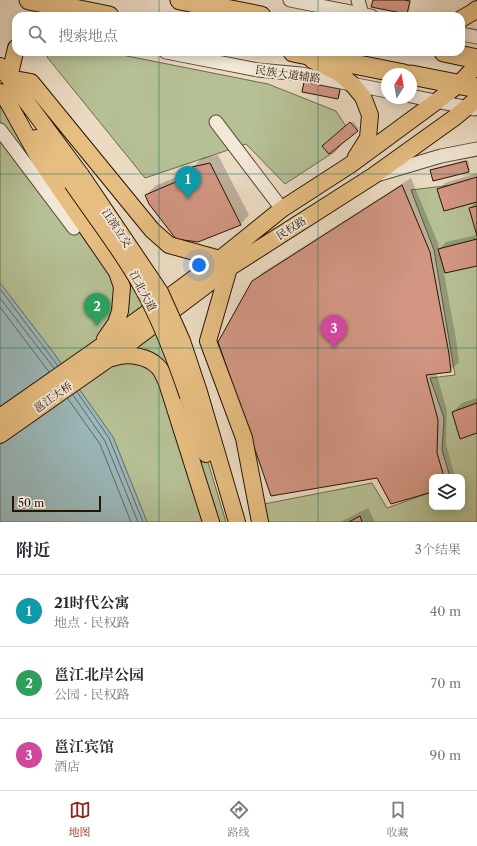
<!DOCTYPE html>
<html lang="zh">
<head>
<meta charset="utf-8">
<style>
	body { margin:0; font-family:"Libre Caslon Text","Noto Serif SC",serif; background:#f2f2f3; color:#2b2b33 }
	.controls { position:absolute; right:12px; bottom:12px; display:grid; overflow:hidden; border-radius:8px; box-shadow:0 2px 10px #0003 }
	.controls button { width:36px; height:36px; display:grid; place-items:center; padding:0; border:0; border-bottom:1px solid #e1e1e2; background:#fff; color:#2b2b33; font:20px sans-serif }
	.compass { position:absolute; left:381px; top:68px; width:36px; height:36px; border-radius:50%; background:#fff; box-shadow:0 2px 10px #0003; rotate:11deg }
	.scale { position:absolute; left:12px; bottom:10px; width:89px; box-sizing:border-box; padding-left:4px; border:2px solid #271500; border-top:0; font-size:11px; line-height:14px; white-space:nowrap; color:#271500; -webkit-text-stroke:3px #f2e8d8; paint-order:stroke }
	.you { position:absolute; left:199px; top:265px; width:14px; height:14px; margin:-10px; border:3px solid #fff; border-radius:50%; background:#1a73e8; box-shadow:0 0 0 6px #1a73e833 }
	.badge { display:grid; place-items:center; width:26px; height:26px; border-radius:50%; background:#8f2418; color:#fff; font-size:13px; font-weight:700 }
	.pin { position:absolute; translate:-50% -33px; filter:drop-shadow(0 1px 2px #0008) }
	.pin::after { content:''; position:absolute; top:21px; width:14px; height:12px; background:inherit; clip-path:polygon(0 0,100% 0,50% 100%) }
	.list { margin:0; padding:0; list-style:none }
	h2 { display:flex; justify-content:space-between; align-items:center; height:52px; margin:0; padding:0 16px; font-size:17px }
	h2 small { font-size:13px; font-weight:400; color:#7c7c81 }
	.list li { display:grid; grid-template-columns:26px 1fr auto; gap:12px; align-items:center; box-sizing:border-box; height:72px; padding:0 16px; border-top:1px solid #e1e1e2 }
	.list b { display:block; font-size:15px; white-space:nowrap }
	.list p { margin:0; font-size:13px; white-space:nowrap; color:#7c7c81 }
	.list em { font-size:13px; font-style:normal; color:#7c7c81 }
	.icon { flex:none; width:22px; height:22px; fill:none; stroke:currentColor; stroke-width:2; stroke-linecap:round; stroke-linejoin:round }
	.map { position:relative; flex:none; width:477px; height:522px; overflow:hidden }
	.search { position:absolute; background:#fff; box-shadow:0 2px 10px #0003; left:12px; right:12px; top:12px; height:44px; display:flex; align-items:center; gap:10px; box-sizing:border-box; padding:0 14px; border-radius:12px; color:#7c7c81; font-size:15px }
	.sheet { height:268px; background:#fff }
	nav { display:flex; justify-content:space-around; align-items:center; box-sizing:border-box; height:56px; border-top:1px solid #e1e1e2; background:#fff; font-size:11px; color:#7c7c81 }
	nav a { display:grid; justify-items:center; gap:2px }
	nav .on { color:#8f2418 }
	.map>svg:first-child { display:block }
	.green { fill:#b6c095; stroke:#6e6a4a }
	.water { fill:#9bb9bc; stroke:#6d7771 }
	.shadow { fill:#0003 }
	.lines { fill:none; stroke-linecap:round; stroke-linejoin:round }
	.shore { stroke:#61675e; stroke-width:1 }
	.building { fill:#d29683; stroke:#271500 }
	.minor-casing { stroke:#584631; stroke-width:15 }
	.major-casing { stroke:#271500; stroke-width:18 }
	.highway-casing { stroke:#271500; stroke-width:21 }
	.minor { stroke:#f2e8d8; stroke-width:13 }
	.major { stroke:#e6be82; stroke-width:16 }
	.highway { stroke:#e6be82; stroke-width:19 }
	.major-bridge-casing { stroke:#271500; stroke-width:18; stroke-linecap:butt }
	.major-bridge { stroke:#e6be82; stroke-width:16 }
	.grid { fill:none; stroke:#0f766e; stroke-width:1; stroke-opacity:0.55 }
	.labels { text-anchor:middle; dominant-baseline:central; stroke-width:4; stroke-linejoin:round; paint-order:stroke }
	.street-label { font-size:11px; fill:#271500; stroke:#f2e8d8 }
</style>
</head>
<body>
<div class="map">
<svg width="477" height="522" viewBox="0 0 477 522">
	<rect width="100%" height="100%" fill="#ebdbc3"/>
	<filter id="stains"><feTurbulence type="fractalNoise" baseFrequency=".005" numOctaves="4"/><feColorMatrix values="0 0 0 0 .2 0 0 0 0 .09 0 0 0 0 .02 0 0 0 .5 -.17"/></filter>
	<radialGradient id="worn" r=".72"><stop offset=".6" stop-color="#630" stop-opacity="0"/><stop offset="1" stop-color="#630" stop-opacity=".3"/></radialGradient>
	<path class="green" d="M51,52H107L268,84L336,111L351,134L334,152L285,184L246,144L145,178L47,57Z
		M0,92L130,266L188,396L226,522H147L113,437L53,352L0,283Z
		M477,182V522H268L264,504L372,483L387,508L432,492V507H462V477H450L442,450L444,418L430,378L455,375L434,250L411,190Z"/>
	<path class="water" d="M0,283L53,352L113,437L147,522H0Z"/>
	<path class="shadow" d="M374,0H411L409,11L407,13Z
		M306,81L341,88L340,96L338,98L304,83Z
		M353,121L359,129L357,130L325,144Z
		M218,155L249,215L241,224L197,241L146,195L155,186L193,170V167L202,158Z
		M468,160L470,170L468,172L431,171L433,169Z
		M477,173V201L439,190L445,183Z
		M411,178L438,243L439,249L446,242L477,235V265L444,273L457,345L459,362L450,371L436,372L447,411L446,444L455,477H432V490L378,477L253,282L262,273Z
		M477,201V233L470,208Z
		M477,398V432L453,412L462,403Z
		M368,508L375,522H340Z"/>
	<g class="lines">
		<path class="shore" d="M0,289L58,366
			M0,298L54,368
			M0,307L49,372
			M77,392L109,438L143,522
			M73,395L105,441L138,522
			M68,399L100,444L131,522"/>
	</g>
	<path class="building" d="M373,0H404L410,1L407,14L371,7Z
		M304,82L340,89L338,99L302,92Z
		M350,122L358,131L329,154L322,146Z
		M466,161L469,172L433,181L430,170Z
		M210,163L241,225L198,242L176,239L149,204L145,195L192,175V167Z
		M477,177V202L444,211L437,189Z
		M402,185L430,252L449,354L451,372L426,375L438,420L437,453L444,477H432V492L391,504L377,478L271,496L218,342L252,281Z
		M477,206V236L469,208Z
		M477,239V266L445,273L438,249Z
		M477,403V433L460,439L452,412Z
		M360,516L362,522H349Z"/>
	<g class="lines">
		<g class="minor-casing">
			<path id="minor" d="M290,0L371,16
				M358,0L362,14
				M461,34L477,37
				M166,52L258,70L301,74L387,91
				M411,96L474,109
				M216,122L282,209
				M0,130L74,228
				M380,174L441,156L477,149"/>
		</g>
		<g class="major-casing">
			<path id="major" d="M461,19L473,12L477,9
				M16,48L9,78L31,82L152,230L169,245L220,259
				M312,60L339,73L353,85L363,97L370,115L368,138L356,157
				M0,66L81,175
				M0,92L5,97L40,160L117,272L122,287L120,311L116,323L105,339
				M36,138L72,183
				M229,268L208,341L244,438L260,522
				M108,359C112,358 116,357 120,356C131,354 148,357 156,365C162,369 164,377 167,383L211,522
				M199,392L237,522
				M188,396L206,454
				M0,417L100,347L173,294L220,259L282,209L350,165L437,101L458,85L477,65
				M0,435L107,360L229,268L373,176L454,118L477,99"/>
		</g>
		<g class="highway-casing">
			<path id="highway" d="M29,0L109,16
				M180,0L261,16
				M293,52L404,74
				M444,52L477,59
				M411,75L477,88"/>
		</g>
		<use href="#minor" class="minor"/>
		<use href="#major" class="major"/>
		<use href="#highway" class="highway"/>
		<g class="major-bridge-casing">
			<path id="major-bridge" d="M81,175L160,292L182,341L199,392
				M72,183C99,222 128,259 149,300C165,331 177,364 188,396"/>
		</g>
		<use href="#major-bridge" class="major-bridge"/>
	</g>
	<path class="grid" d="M159,0V16M318,0V16M159,52V522M318,52V522M0,174H477M0,348H477"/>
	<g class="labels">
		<g class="street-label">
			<text transform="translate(288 74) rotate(8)">民族大道辅路</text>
			<text transform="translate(117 228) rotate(56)">江滨立交</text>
			<text transform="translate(291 228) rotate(-32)">民权路</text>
			<text transform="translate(143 291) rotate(62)">江北大道</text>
			<text transform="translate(53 397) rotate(-35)">邕江大桥</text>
		</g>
	</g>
	<rect width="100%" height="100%" filter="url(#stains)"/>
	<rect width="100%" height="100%" fill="url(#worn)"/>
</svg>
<div class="controls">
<button><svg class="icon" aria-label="layers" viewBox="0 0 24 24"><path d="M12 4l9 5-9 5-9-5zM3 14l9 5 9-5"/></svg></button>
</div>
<svg class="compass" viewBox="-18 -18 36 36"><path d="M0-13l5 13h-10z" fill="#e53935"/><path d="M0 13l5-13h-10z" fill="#7c7c81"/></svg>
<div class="scale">50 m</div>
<div class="you"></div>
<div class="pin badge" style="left:188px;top:199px;background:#0f9aa8">1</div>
<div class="pin badge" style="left:97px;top:326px;background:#2e9e5b">2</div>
<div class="pin badge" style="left:334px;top:348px;background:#d1479c">3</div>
<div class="search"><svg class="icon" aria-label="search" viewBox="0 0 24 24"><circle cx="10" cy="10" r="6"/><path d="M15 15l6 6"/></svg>搜索地点</div>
</div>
<section class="sheet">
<h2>附近<small>3个结果</small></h2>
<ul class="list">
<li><span class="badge" style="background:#0f9aa8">1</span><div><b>21时代公寓</b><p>地点 · 民权路</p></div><em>40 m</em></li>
<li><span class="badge" style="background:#2e9e5b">2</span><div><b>邕江北岸公园</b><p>公园 · 民权路</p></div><em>70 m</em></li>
<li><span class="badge" style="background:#d1479c">3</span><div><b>邕江宾馆</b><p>酒店</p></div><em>90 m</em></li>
</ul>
</section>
<nav>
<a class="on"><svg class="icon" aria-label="map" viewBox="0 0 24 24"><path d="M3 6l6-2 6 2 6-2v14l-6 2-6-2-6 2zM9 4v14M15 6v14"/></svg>地图</a>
<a><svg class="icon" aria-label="directions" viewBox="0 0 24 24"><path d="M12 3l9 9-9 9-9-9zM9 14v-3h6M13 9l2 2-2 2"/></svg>路线</a>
<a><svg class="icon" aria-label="saved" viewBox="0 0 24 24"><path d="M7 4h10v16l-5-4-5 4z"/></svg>收藏</a>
</nav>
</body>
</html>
